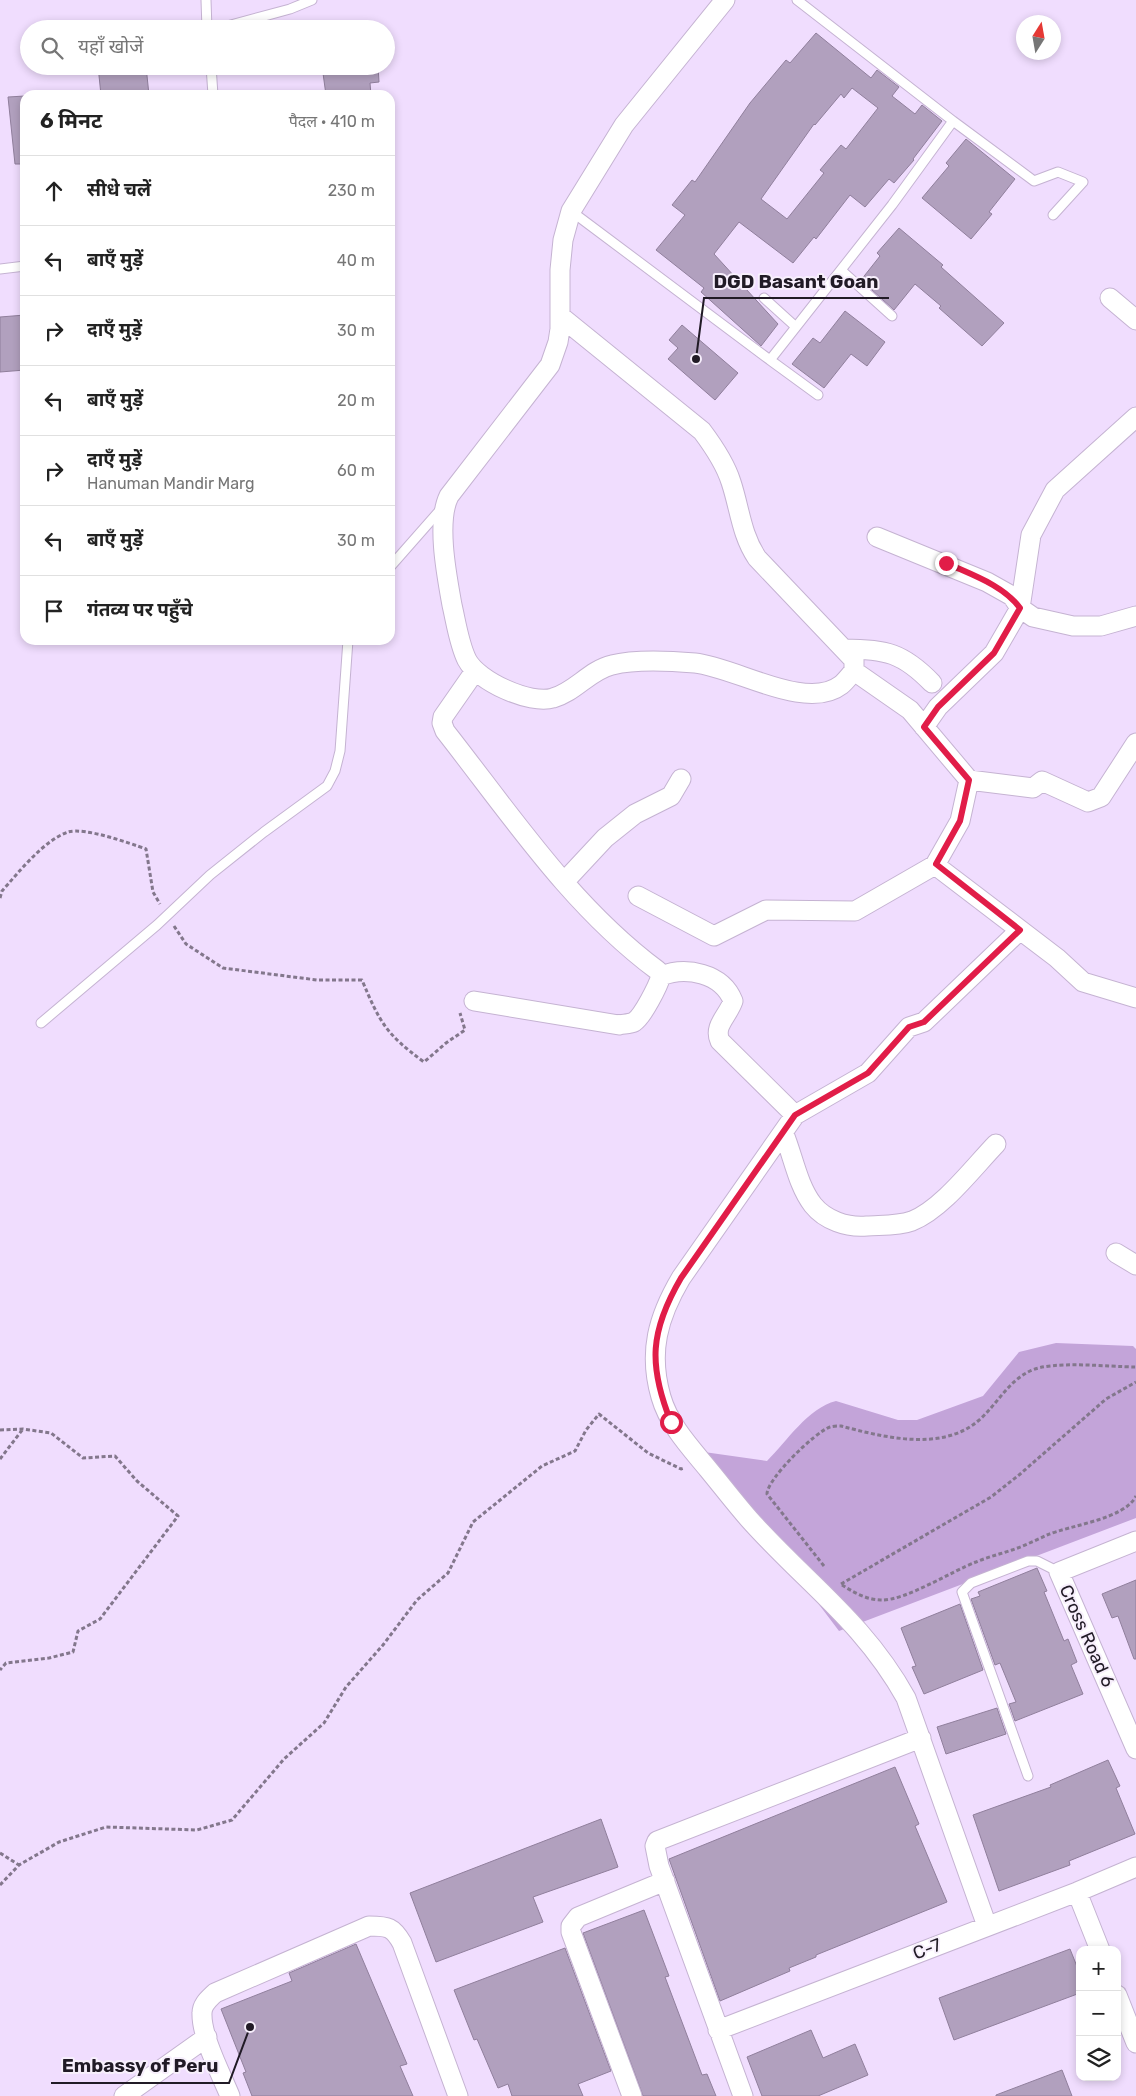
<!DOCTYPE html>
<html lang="hi">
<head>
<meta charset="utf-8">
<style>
	body { margin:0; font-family:Rubik,"Noto Sans Devanagari",sans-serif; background:#f6f6f6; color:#222 }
	.controls { position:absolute; right:15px; bottom:15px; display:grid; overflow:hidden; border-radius:10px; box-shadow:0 2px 8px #0003 }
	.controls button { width:45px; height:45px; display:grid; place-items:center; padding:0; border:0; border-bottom:1px solid #e0e0e0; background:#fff; color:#222; font:25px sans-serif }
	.compass { position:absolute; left:1016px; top:15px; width:45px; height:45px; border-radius:50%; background:#fff; box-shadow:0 2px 8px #0003; rotate:11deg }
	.stop { position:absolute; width:15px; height:15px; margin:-11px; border:4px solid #e11d48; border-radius:50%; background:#fff }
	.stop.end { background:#e11d48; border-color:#fff; box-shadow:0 1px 5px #0008 }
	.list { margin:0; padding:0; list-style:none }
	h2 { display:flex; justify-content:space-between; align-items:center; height:65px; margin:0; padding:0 20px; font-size:21px }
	h2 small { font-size:16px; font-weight:400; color:#767676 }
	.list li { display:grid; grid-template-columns:32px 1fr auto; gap:15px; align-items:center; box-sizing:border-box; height:70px; padding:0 20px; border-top:1px solid #e0e0e0 }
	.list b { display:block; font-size:19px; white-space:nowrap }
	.list p { margin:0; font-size:16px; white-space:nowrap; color:#767676 }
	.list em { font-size:16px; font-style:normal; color:#767676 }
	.icon { flex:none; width:28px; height:28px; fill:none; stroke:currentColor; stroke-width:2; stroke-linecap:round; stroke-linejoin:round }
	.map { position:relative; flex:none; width:1136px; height:2096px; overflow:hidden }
	.search { position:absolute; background:#fff; box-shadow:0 2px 8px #0003; left:20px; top:20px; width:375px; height:55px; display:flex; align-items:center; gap:12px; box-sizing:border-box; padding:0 18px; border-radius:28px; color:#767676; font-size:19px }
	.panel { position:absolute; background:#fff; box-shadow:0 2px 8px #0003; left:20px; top:90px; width:375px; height:555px; border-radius:15px }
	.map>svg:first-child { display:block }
	.green { fill:#c3a4d9 }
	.building { fill:#b1a0be; stroke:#907f9c; fill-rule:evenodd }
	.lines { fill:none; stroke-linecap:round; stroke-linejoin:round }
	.service-casing { stroke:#c5b3d2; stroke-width:11 }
	.minor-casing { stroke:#c5b3d2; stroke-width:21 }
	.path { stroke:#83778c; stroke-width:3; stroke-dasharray:4 2.5; stroke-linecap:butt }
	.service { stroke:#fff; stroke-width:9 }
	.minor { stroke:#fff; stroke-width:19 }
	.route { stroke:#e11d48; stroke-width:6 }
	.labels { text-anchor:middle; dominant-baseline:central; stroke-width:4; stroke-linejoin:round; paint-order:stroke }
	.street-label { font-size:18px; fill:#211b26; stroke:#f7effc }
	.leader { fill:none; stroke:#211b26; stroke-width:2 }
	.callout-dot { fill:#211b26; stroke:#f7effc; stroke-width:2 }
	.callout-label { font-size:19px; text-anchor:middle; font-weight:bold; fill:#211b26; stroke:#f7effc; stroke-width:4; stroke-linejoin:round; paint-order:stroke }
</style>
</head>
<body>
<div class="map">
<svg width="1136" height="2096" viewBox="0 0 1136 2096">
	<rect width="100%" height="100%" fill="#f0ddfe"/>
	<path class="green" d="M1056,1343L1133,1346L1136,1349V1518L839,1631L704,1452L767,1461C787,1441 808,1408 836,1401L898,1420H917L983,1396L1019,1352Z"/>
	<path class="building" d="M816,33L871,78L877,70L899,87L892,96L915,114L922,105L942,121L913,159L914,160L894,183L889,179L865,207L850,195L816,239L814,237L793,263L739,222L714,254L778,324L761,346L701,292L704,288L656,250L685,215L672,205L692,180L695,182L750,103L786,60L790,63ZM852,88L878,108L846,149L841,145L820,170L824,173L787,219L761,199L814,124L815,125L841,94L844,98Z
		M98,66H146L149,95H101Z
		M322,66H378L379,82L370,83L371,95H326Z
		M25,96V164H15L8,97Z
		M966,139L1015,179L989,212L992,214L971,239L922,198L949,166L946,163Z
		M899,228L943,265L941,267L1004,323L982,346L939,308L941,306L915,284L894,310L861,280L880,256L877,253Z
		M845,311L885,342L867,366L851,354L824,388L792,364L813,338L820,343Z
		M25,315V370L0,372V317Z
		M682,325L738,373L715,400L668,359L678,348L669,340Z
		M1037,1568L1047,1591L1044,1592L1064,1641L1068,1639L1077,1662L1071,1665L1083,1694L1015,1721L1009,1704L1016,1702L1000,1663L995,1665L971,1599L980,1596L978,1592Z
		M1136,1580V1659H1134L1118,1616L1112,1618L1102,1594Z
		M960,1604L983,1670L924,1694L912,1667L916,1666L901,1628Z
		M997,1708L1006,1734L946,1754L937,1727Z
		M1108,1760L1120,1786L1116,1788L1135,1834L1069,1861L1070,1865L999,1891L973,1815L1051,1787L1050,1785Z
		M895,1767L919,1824L915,1826L947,1902L816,1955V1957L789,1968L790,1971L720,2001L669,1859Z
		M601,1819L618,1867L533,1897L543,1922L436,1962L410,1893Z
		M644,1910L669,1976L665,1977L702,2075L707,2074L716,2096H643L583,1933Z
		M356,1944L407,2064L400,2066L413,2096H252L243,2073L246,2072L221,2009L292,1981L289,1973Z
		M565,1948L611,2071L578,2084L583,2096H512L508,2084L498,2088L477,2039L474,2040L454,1990Z
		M1070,1949L1080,1974V1993L954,2040L939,1998Z
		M811,2030L823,2058L855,2044L868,2075L818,2096H762L747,2057Z
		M1062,2070L1072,2096H996V2095Z"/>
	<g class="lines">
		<g class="service-casing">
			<path id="service" d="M206,0L207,29
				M216,29L290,9L312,0
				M211,66L213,95
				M953,121L1034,181L1058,172L1083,182L1053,215
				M571,211L770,360L892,205L953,121L797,0
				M0,269L25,266
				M841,270L892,316
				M764,298L796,327
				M770,360L818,395
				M390,567L441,509
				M41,1023L157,925L210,875L264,832L327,786L335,771L340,751L348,640
				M1028,1776L962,1592L971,1583L1028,1561H1037L1059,1572"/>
		</g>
		<g class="minor-casing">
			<path id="minor" d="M1110,298L1136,320
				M560,316L702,431C714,447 725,463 731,482C740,509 741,534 757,558L854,660V671C850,675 846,681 841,685C806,712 735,667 695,663C672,661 635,659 612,665C590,670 575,692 553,698C530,705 478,681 467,660C459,644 456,622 452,605C447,577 436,522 449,496L550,365L558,342L560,329V270L563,240L571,211L624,125L725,0
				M877,537L987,582L1012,596L1020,608L1033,617L1073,626H1101L1136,616
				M844,649C886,649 903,653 932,683
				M924,727L938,707L994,653L1020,608L1031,535L1055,490L1136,417
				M969,780L1033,788L1042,781L1088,802L1101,797L1136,743
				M935,865L1057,958L1083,982L1136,998
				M564,882L605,838L635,814L671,796L681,779
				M638,896L714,936L766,910L855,911L935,865L960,821L969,780L910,710L854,671
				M661,976C686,966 722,973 733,1001C728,1016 713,1026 720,1041L795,1115
				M474,1001L619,1025C623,1024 630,1024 634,1022C643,1016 658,986 661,976L657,970C571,906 511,815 445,731L442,723L443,717L475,671
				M784,1134C793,1156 798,1186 813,1205C825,1220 847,1228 867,1226C882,1225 898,1226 912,1221C942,1209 973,1168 996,1144
				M1116,1253L1136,1265
				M1136,1541L1059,1572L1136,1749
				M1077,1892L1100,1950
				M987,1926L906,1698C864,1622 805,1582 749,1519C735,1503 722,1486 708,1469C690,1447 669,1425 661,1397C648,1352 658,1317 681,1278L795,1115L868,1073L909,1027L924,1022L1020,930
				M1117,1995L1136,2043
				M718,2030L1077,1892L1136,1867
				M124,2096L207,2037
				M230,2096C221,2074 201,2036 202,2013C202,2004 209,1999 215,1993L369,1926C388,1926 393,1927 402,1943L458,2096
				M632,2096L571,1932V1926L578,1917L665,1881
				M743,2096L659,1866L655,1846L657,1841L921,1738"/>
		</g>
		<path class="path" d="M0,898L2,891C18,873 44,840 68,832C85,827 129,843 146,849L153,892L160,904
			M174,926L186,944L223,968L317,980H362C380,1023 386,1034 424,1062L446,1043L465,1030L460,1013
			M0,1430L23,1429L51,1433L83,1458L115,1456L137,1481L178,1516L100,1619L78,1631L73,1652L49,1658L6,1663L0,1670
			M0,1459L23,1429
			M824,1566L767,1494C767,1479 815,1432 830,1427C833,1426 838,1426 841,1426C883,1437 941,1452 978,1421C997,1405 1007,1382 1030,1371C1052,1360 1109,1367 1136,1367
			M841,1584L991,1497L1019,1475L1106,1399L1136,1382
			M842,1585C853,1592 867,1600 881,1600C905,1601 952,1571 976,1562C988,1557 1000,1554 1012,1550C1024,1546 1036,1540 1047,1535C1071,1525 1125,1519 1136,1496
			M0,1853L19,1865
			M0,1885L19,1865L59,1842L106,1827L197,1830L232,1820L284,1759L324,1723L346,1687L383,1645L417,1600L448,1573L473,1522L542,1466L575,1451L586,1430L599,1414L648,1453L681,1469L684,1468"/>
		<use href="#service" class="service"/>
		<use href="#minor" class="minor"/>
	</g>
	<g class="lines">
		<path class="route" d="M671,1422C648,1365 650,1331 681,1278L795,1115L868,1073L909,1027L924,1022L1020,930L936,864L960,821L969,780L924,727L938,707L994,653L1020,608C1003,585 972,575 946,563"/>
	</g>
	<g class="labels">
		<g class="street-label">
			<text transform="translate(1087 1636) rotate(66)">Cross Road 6</text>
			<text transform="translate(927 1949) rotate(-21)">C-7</text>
		</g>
	</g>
	<path class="leader" d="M696 359L704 298H889M250 2027L229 2083H51"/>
	<g class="callout-dot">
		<circle cx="696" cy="359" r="5"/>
		<circle cx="250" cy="2027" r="5"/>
	</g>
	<g class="callout-label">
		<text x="796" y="288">DGD Basant Goan</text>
		<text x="140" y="2072">Embassy of Peru</text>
	</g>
</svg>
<div class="controls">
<button>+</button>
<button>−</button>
<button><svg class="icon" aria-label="layers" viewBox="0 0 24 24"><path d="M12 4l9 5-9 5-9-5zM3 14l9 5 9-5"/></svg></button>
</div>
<svg class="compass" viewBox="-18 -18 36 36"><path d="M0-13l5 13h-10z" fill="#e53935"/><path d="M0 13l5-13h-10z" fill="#767676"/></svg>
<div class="stop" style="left:671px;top:1422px"></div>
<div class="stop end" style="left:946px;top:563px"></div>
<div class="search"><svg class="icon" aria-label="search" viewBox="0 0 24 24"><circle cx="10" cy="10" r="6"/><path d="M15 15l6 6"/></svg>यहाँ खोजें</div>
<section class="panel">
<h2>6 मिनट<small>पैदल · 410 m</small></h2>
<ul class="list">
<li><svg class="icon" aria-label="ahead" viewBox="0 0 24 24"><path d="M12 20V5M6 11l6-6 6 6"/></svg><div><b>सीधे चलें</b></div><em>230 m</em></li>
<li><svg class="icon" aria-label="left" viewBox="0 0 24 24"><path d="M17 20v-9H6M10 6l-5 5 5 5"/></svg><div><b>बाएँ मुड़ें</b></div><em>40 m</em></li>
<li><svg class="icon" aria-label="right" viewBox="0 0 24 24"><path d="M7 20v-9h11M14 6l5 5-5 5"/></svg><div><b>दाएँ मुड़ें</b></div><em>30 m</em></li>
<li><svg class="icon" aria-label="left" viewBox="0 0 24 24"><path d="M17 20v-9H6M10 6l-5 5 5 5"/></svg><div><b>बाएँ मुड़ें</b></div><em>20 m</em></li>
<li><svg class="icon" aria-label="right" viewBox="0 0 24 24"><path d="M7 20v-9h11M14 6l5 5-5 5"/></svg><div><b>दाएँ मुड़ें</b><p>Hanuman Mandir Marg</p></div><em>60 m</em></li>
<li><svg class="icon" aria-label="left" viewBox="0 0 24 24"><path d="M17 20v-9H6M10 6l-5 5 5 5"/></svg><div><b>बाएँ मुड़ें</b></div><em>30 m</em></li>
<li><svg class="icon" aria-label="arrive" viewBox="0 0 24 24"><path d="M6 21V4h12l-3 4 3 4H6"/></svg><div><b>गंतव्य पर पहुँचे</b></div></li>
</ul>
</section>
</div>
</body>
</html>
